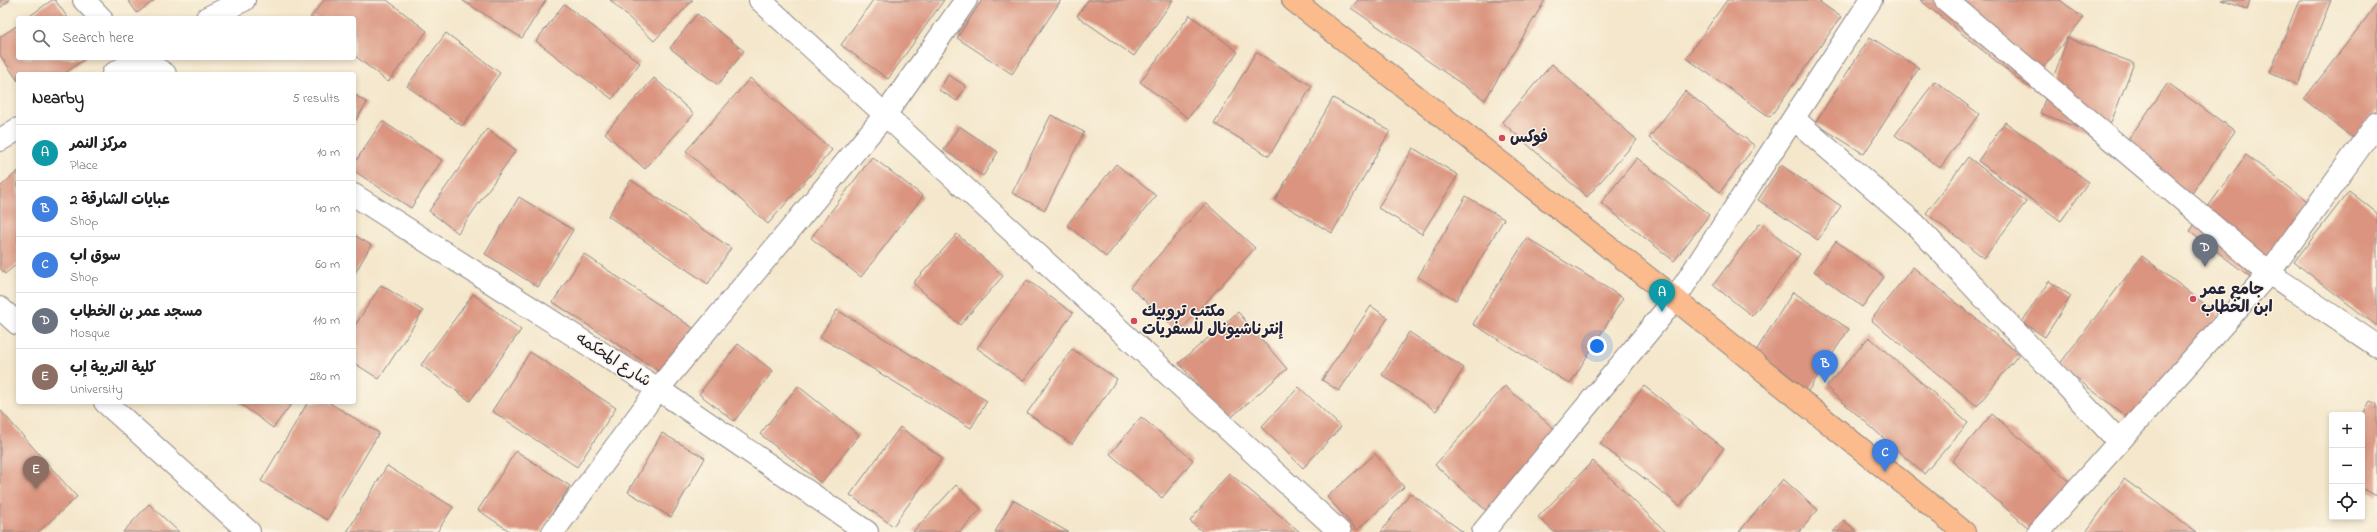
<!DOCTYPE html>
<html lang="en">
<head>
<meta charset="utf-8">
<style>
	body { margin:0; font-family:"Indie Flower","Playpen Sans Arabic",sans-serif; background:#f6f6f6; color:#202124 }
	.controls { position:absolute; right:12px; bottom:12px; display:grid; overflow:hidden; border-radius:4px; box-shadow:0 2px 6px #0003 }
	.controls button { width:36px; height:36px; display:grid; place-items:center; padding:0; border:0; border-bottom:1px solid #e0e0e0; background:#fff; color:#202124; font:20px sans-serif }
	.you { position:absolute; left:1597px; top:346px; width:14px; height:14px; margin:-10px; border:3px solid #fff; border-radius:50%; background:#1a73e8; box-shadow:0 0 0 6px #1a73e833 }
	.badge { display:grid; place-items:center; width:26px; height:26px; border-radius:50%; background:#ea580c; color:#fff; font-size:13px; font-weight:700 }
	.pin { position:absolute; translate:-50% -33px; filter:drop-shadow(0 1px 2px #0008) }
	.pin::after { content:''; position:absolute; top:21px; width:14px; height:12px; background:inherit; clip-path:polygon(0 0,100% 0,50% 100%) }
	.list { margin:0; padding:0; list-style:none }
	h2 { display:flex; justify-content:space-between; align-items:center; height:52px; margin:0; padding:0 16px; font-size:17px }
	h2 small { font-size:13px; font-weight:400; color:#757577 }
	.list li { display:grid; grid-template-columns:26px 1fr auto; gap:12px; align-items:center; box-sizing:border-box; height:56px; padding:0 16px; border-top:1px solid #e0e0e0 }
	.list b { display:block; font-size:15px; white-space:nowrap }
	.list p { margin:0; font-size:13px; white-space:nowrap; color:#757577 }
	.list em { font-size:13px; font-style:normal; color:#757577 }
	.icon { flex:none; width:22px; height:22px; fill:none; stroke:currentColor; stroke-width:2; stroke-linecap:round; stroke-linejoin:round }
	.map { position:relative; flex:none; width:2377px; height:532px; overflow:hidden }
	.search { position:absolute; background:#fff; box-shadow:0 2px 6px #0003; left:16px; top:16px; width:340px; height:44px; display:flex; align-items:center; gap:10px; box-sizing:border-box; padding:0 14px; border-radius:4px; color:#757577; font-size:15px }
	.panel { position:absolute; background:#fff; box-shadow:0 2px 6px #0003; left:16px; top:72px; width:340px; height:332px; border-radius:4px }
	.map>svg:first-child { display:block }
	.building { fill:#da947f }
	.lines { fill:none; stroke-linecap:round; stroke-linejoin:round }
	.minor-casing { stroke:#8b8484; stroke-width:24 }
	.major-casing { stroke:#8b8484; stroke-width:24 }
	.minor { stroke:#fff; stroke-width:22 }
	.major { stroke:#fbbb8d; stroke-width:22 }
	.poi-dot { fill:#d1495b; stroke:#fcf5e5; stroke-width:1.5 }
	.labels { text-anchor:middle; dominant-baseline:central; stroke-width:3; stroke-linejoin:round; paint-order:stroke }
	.poi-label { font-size:16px; font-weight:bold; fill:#22223b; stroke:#fcf5e5; text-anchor:start }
	.street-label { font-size:16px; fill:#22223b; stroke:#fcf5e5 }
</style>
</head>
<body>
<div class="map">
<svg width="2377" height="532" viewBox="0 0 2377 532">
	<rect width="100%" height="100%" fill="#fcf5e5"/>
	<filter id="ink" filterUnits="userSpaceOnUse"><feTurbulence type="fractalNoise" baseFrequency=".025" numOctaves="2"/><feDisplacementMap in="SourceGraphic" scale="8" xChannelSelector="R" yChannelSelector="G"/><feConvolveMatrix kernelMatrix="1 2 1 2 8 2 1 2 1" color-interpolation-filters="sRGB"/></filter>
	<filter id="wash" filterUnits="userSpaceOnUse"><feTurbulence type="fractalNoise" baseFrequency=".012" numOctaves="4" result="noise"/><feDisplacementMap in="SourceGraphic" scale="16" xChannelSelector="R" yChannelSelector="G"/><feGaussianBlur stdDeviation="0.9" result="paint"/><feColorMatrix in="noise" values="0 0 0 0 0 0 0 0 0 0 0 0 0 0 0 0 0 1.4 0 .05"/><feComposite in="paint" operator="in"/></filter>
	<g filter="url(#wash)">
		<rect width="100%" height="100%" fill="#f4e7cc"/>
		<g id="blocks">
			<path class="building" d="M0,0H10L0,8Z
				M52,0H55L68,18H27Z
				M128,0H155L137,13Z
				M324,0H387L427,31L388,82L354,55V18H310Z
				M462,0H546L522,38Z
				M610,0H693L654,41Z
				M873,0H944L888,79L841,45Z
				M982,0H1061L1012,74L957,38Z
				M1088,0H1173L1134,56L1077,16Z
				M1358,0H1545L1485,100L1351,8Z
				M1727,0H1817L1841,17L1770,117L1686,58Z
				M1920,0H2060L2083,18L2028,87Z
				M2221,0H2250L2247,9Z
				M2299,0H2331L2298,85L2270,73Z
				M564,4L640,63L612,99L536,41Z
				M2377,4V109L2354,139L2304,99Z
				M697,14L744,51L718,85L670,48Z
				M1190,15L1238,52L1188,118L1140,82Z
				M18,25V58H86L64,74H18V81L0,55V37Z
				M446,33L500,73L462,126L407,86Z
				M1870,37L1919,68L1864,154L1815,123Z
				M2068,38L2134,63L2105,138L2040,113Z
				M1256,52L1312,86L1269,156L1214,123Z
				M1552,64L1637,140L1587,197L1502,122Z
				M948,75L966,86L957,101L939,90Z
				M654,78L694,114L645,169L605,133Z
				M750,78L832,150L768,224L686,151Z
				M1935,81L1979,114L1940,168L1895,135Z
				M2168,83L2235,131L2188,199L2120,151Z
				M1685,91L1755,146L1720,192L1649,138Z
				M354,94L367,103L354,123Z
				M1333,98L1390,131L1332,233L1275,200Z
				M1051,115L1084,132L1045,210L1012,193Z
				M382,121L442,160L411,208L354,171V164Z
				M2005,122L2089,182L2061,221L1978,161Z
				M959,126L998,152L983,176L944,150Z
				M487,129L516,150L458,233L429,211Z
				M1413,148L1458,175L1422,234L1378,208Z
				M2246,155L2310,203L2253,279L2190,231Z
				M872,157L923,196L861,277L811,238Z
				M1968,157L2026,202L1984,258L1926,213Z
				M1637,158L1709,215L1674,261L1601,203Z
				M1116,164L1156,196L1106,257L1067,225Z
				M1781,165L1841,206L1818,240L1758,200Z
				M18,171V263L5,274L0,268V187Z
				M631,180L731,248L708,284L608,216Z
				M2349,191L2377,213V326L2294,262Z
				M1466,196L1504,219L1456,300L1418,277Z
				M519,197L573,230L538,287L485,254Z
				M1206,203L1255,248L1179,332L1130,287Z
				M1760,223L1800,254L1752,316L1713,285Z
				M957,234L1003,276L960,325L913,283Z
				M354,235L371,245L354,275Z
				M1527,238L1623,298L1570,384L1473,324Z
				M1836,241L1884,277L1862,307L1814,271Z
				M584,254L696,330L666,376L553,302Z
				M2142,256L2219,315L2136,424L2059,365Z
				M1913,267L2019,354L1977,406L1871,320Z
				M1027,280L1073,313L1023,381L977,348Z
				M2049,281L2071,296L2045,337L2022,322Z
				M381,285L423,311L379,379L354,363V327Z
				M1793,292L1849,329L1804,397L1749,362Z
				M473,294L521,330L470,401L421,365Z
				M1371,306L1388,318L1339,391L1322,380Z
				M837,310L987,401L971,428L820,337Z
				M1238,312L1287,369L1227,421L1179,363Z
				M1409,332L1464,368L1436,411L1382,375Z
				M1869,337L1968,423L1924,474L1826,387Z
				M738,344L773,371L734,421L699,394Z
				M1072,349L1117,379L1072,444L1027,413Z
				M530,352L616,408L577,467L492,411Z
				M798,386L859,435L821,483L760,434Z
				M1505,386L1559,433L1489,513L1435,465Z
				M1644,386L1724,448L1680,506L1600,444Z
				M1299,387L1341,427L1303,468L1261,427Z
				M2370,401L2377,404V496L2362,488V416Z
				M238,402H293L273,428Z
				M308,402H328L379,433L327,520L261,481Z
				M0,410L77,497L38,532H0Z
				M1992,414L2083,493L2033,532L1952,461Z
				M1141,417L1193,460L1162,498L1110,454Z
				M900,427L942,458L893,526L850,495Z
				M662,433L705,458L671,517L628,492Z
				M516,451L570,486L540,532H511L478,510Z
				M1375,454L1404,487L1357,530L1327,497Z
				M1593,461L1666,532H1554L1538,517Z
				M387,466L453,507L437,532H347Z
				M1229,473L1300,532H1203L1190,521Z
				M1783,479L1818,510L1799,532H1739Z
				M2124,479L2197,532H2086Z
				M956,485L981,509L960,532H913Z
				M1410,493L1463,532H1381Z
				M1013,500L1068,532H995Z
				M149,504L179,532H123Z
				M1844,520L1857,532H1833Z"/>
		</g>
	</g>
	<g filter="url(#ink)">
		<use href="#blocks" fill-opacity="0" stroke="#8b8484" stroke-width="1"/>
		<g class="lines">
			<g class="minor-casing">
				<path id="minor" d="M84,0L101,18
					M760,0L1340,532
					M1946,0L2269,273L2377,346
					M207,18L244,0
					M140,58L165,74
					M113,74L140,58
					M1794,119L1914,223L2119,442
					M0,140L18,129
					M354,195L658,389L867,532
					M0,308L18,324
					M105,402L249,532
					M553,532L658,389L885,115L966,0
					M1483,532L1675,299L1871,0
					M2039,532L2269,273L2377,123"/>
			</g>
			<g class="major-casing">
				<path id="major" d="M1293,0L1675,299L1964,532"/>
			</g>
			<use href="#minor" class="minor"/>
			<use href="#major" class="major"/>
		</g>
	</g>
	<g class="poi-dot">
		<circle cx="1502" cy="138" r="4"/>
		<circle cx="2193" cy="299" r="4"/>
		<circle cx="1134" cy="321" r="4"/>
	</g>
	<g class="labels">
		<g class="poi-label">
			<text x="1510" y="138">فوكس</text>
			<text x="2201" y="290">جامع عمر<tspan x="2201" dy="18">ابن الخطاب</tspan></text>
			<text x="1142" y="312">مكتب تروبيك<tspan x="1142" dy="18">إنترناشيونال للسفريات</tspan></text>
		</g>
		<g class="street-label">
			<text transform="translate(613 360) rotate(33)">شارع المحكمه</text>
		</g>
	</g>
</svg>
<div class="controls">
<button>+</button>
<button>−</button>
<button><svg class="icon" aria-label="locate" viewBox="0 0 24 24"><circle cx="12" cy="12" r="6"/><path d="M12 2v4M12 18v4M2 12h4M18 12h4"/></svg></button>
</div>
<div class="you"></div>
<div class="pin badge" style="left:1662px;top:312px;background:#0f9aa8">A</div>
<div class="pin badge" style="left:1825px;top:383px;background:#3f7fe0">B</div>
<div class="pin badge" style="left:1885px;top:472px;background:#3f7fe0">C</div>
<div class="pin badge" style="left:2205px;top:267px;background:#6b7280">D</div>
<div class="pin badge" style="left:36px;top:489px;background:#8d6e63">E</div>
<div class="search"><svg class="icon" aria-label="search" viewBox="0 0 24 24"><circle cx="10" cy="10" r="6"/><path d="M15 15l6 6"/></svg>Search here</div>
<section class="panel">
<h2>Nearby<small>5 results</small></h2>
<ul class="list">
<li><span class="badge" style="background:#0f9aa8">A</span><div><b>مركز النمر</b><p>Place</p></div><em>10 m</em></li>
<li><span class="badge" style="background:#3f7fe0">B</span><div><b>عبايات الشارقة 2</b><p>Shop</p></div><em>40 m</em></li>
<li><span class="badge" style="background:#3f7fe0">C</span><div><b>سوق اب</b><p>Shop</p></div><em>60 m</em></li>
<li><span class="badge" style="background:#6b7280">D</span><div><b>مسجد عمر بن الخطاب</b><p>Mosque</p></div><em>110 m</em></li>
<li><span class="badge" style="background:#8d6e63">E</span><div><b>كلية التربية إب</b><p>University</p></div><em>280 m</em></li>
</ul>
</section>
</div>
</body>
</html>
